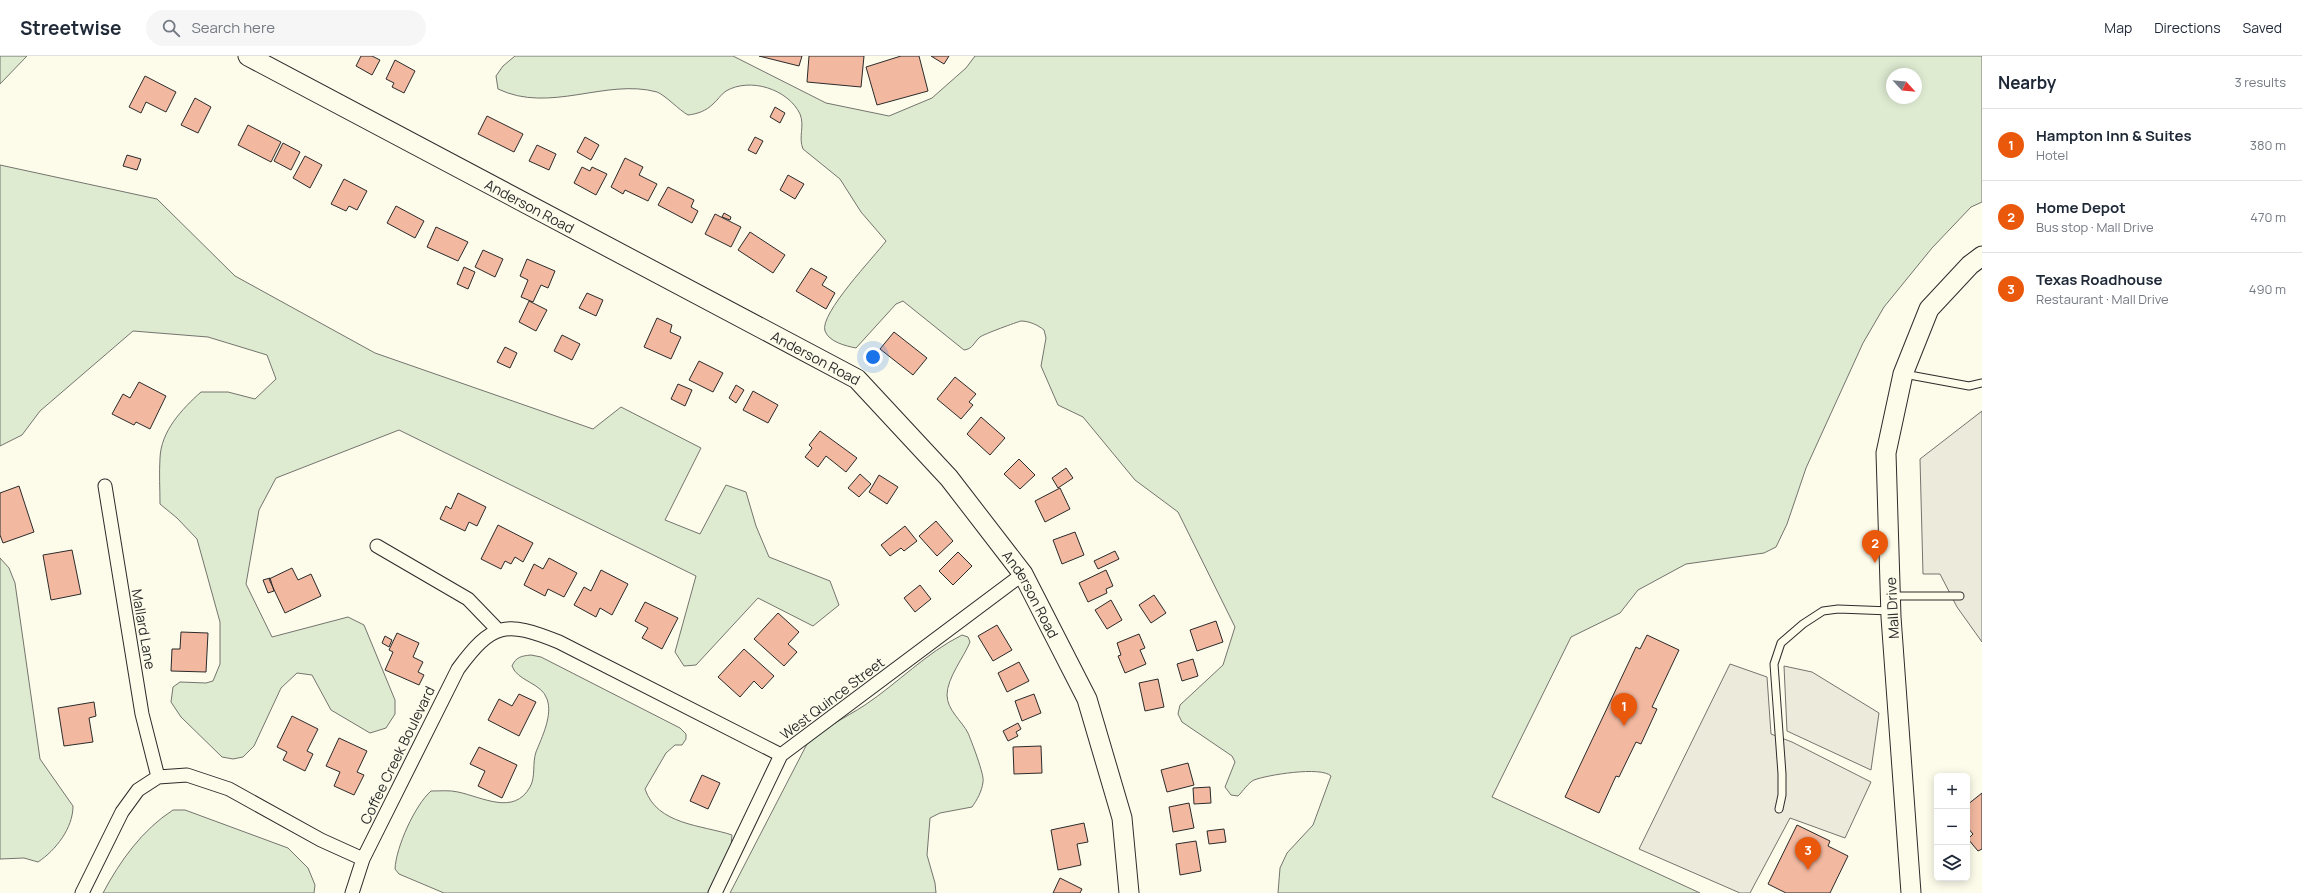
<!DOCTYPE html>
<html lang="en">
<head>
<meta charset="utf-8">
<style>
	body { margin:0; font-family:Manrope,sans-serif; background:#f6f6f7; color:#1f2937 }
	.controls { position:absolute; right:12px; bottom:12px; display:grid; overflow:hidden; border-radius:6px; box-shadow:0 2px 10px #0003 }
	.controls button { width:36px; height:36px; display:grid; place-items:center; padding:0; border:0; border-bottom:1px solid #e0e1e3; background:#fff; color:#1f2937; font:20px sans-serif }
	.compass { position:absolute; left:1886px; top:12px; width:36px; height:36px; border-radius:50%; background:#fff; box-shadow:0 2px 10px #0003; rotate:116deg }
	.you { position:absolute; left:873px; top:301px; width:14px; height:14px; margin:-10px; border:3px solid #fff; border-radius:50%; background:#1a73e8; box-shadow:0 0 0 6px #1a73e833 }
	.badge { display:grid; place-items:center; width:26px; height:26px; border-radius:50%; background:#ea580c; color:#fff; font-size:13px; font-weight:700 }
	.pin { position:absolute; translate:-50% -33px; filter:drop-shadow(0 1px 2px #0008) }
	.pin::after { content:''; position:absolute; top:21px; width:14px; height:12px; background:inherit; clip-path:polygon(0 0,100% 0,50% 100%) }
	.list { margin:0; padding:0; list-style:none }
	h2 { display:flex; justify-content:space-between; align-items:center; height:52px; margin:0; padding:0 16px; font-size:17px }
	h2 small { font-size:13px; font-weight:400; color:#747a83 }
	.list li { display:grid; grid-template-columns:26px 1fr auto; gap:12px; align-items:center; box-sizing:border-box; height:72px; padding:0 16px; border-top:1px solid #e0e1e3 }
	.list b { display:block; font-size:15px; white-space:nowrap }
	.list p { margin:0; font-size:13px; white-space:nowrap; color:#747a83 }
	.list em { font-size:13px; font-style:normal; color:#747a83 }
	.icon { flex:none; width:22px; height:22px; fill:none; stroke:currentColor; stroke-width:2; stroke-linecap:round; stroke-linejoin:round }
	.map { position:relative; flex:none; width:1982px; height:837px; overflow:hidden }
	header { display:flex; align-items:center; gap:24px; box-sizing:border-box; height:56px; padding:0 20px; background:#fff; border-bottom:1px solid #e0e1e3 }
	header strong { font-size:19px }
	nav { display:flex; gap:22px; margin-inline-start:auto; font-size:14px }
	.search { width:280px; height:36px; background:#f6f6f7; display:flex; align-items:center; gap:10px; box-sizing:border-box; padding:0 14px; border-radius:22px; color:#747a83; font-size:15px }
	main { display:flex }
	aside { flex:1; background:#fff }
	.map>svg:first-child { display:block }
	.green { fill:#deebd1; stroke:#74746e; fill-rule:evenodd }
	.parking { fill:#eceadb; stroke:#74746e }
	.building { fill:#f2b8a0; stroke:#2b2b2b }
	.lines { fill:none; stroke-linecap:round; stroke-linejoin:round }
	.lane-casing { stroke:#2b2b2b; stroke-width:9 }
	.street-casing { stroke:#2b2b2b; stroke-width:15 }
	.secondary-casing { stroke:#2b2b2b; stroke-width:21 }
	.lane { stroke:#fdfbea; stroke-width:7 }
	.street { stroke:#fdfbea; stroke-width:13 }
	.secondary { stroke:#fdfbea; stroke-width:19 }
	.labels { text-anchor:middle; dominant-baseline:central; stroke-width:3; stroke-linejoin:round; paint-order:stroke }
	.street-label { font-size:14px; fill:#2b2b2b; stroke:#fdfbea }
</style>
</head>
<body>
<header>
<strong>Streetwise</strong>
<div class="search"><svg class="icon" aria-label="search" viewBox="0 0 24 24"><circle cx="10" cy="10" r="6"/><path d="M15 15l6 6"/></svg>Search here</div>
<nav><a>Map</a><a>Directions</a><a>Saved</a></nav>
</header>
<main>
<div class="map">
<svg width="1982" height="837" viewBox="0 0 1982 837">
	<rect width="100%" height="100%" fill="#fdfbea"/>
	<path class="green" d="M0,0H27L0,28Z
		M515,0H733L826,47L889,60L932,42L966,12L975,0H1982V146L1971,151L1932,192L1884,251L1863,287L1806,412L1787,468L1776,491L1764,497L1686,508L1638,534L1620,557L1571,581L1492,741L1700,837H1278L1280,812L1287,797L1313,769L1331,720C1321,710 1267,719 1254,724C1248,727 1243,735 1238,740L1231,739L1225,731L1235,706L1232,700L1182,666L1178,658L1180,649L1223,609L1235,571L1178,456L1135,424L1083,361L1058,349L1041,310L1046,282L1044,274C1038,269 1029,265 1021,265C1017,266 984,278 980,281C974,286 973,293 964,294L903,245L896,248L856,292C846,290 829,286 825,275C819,258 875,200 886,185L861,156L840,123L803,93C798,81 805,70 800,58C788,33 750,21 726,35C720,39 718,44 713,48C706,55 697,58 688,59C679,54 665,39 657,36C606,22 550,58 498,33L496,20L503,10ZM1892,18H1916V42H1892Z
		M0,109L157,143L235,220L375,297L593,373L621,351L701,392L665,464L700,478L726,429L746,436L756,470L769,501L830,525L839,549L813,570L758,542L696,609L684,610L675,596L696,520L399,374L276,422L259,454L246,528L272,581L348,561L364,569L395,644V658L386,672L370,677L331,654L312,619L297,617L281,632L254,690L243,701L233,703L222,701L181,661L171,646L173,631L180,626L206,627L213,625L220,608V566L197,483L177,462L160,448C160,433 159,418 160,402C161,375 182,353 201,336H228L255,343L276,323L267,299L208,281L133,275L40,355L22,379L0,390Z
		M0,502L9,512L15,527L40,703L73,750C73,772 56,794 38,806L24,802L0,803Z
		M962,579L968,581L970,586C964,601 947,622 947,639C947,654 962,665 968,677C971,684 985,720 983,726C982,735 977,744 972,751L940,757L930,762L927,799L935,827L936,837H730L807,688C823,672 845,662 865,649C898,627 926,597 962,579Z
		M531,599L541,601L680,672L686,678V683L682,689H675L666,697L645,733C657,769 702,769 732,779L731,790L708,837H444L399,818L395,813C396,791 415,749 431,735C440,735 450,734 458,736C482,741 514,760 530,731C536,720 532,708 536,696C542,681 553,659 547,643C542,627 517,625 512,610C516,601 521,600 531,599Z
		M173,754H185L288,792L308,812L315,829L314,837H103C120,805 142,774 173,754Z"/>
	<path class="parking" d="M1982,355V586L1957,551L1940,518H1923L1920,403Z
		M1730,608L1767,621L1771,678L1792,686L1871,726L1845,782L1790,762L1750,837H1740L1639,793Z
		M1784,610L1812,616L1879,657L1871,714L1787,675Z"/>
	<path class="building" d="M361,0H372L380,4L372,19L356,10Z
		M759,0H802L799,10Z
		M809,0H864L861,31L807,26Z
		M901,0H919L928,35L877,49L866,11Z
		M931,0H949L944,8Z
		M395,4L415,15L404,37L392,31L394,27L386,23Z
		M145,20L176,36L166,56L146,46L141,57L129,51Z
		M195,42L211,51L198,77L181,69Z
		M775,51L785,57L780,67L770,61Z
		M487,60L523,78L514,96L478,78Z
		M248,69L281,86L271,106L238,89Z
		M585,81L599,89L591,104L577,96Z
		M755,81L763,85L756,98L748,94Z
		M283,87L300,96L291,114L274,105Z
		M537,89L556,98L549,114L529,105Z
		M127,99L141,103L137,114L123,110Z
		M305,100L322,109L310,132L293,122Z
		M625,102L643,111L639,119L657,128L648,145L625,134L623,138L611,131Z
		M582,111L590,115L592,111L607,118L596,139L574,127Z
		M788,119L804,128L795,143L780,134Z
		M344,123L367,135L357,154L349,150L346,155L331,148Z
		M668,131L694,144L691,151L698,155L692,167L658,149Z
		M396,150L424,165L415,182L387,167Z
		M724,157L731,161L730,164L722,161Z
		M715,158L741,171L731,191L705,178Z
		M436,171L468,186L458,205L427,191Z
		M750,176L785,199L773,217L738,194Z
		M483,194L503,203L495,221L475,211Z
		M527,203L555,215L548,232L541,229L533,246L521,241L528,224L520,220Z
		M464,211L475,216L468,233L457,228Z
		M811,212L827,221L822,229L835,237L826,253L796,235Z
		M587,237L603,244L596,260L579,252Z
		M529,245L547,254L536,275L519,266Z
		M657,262L672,269L670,276L681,281L671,303L644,291Z
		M894,276L927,302L913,319L880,293Z
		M562,279L580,288L572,304L554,295Z
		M505,291L517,297L510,312L497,306Z
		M699,305L723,317L713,336L689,324Z
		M955,321L976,338L969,346L973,349L961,363L937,343Z
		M139,326L166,340L150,373L136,366L134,369L112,358L123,338L130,342Z
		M678,328L692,334L685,350L671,343Z
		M736,329L744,334L736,347L729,342Z
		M753,335L778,349L768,367L743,354Z
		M981,361L1005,382L990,399L967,378Z
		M820,375L857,402L846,416L826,400L818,411L805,401L812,392L809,389Z
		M1019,403L1035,419L1020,433L1004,418Z
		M1066,412L1073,422L1058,432L1052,422Z
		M860,418L871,428L859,441L848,432Z
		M879,419L898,431L887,448L869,436Z
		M19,430L34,476L3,487L0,479V437Z
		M1060,432L1070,453L1045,466L1035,445Z
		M458,437L486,451L477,470L469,466L465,475L440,463L446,450L451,453Z
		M936,465L953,485L937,500L919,480Z
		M498,469L533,487L523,506L515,501L511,508L505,505L501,513L481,503Z
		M905,470L917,485L904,495L901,492L890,500L881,489Z
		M1075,476L1084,499L1062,508L1053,484Z
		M72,494L81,538L51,544L43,499Z
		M1115,495L1119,503L1098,513L1094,505Z
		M958,496L972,510L953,529L939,515Z
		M549,502L577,517L564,541L548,533L545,540L524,529L534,508L543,513Z
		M292,512L298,524L311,518L321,540L285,557L269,523Z
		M601,514L628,528L612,559L600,552L596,561L574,549L584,531L591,535Z
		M1106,514L1113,530L1106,533L1107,537L1088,546L1079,527Z
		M270,522L274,535L268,537L263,524Z
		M920,529L931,543L915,556L904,542Z
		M1154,539L1166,557L1151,567L1139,549Z
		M1111,544L1122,564L1107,573L1095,554Z
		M645,546L678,562L662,593L642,582L648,572L635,565Z
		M778,557L799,576L788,588L797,596L784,610L754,583Z
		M1216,565L1223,586L1197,595L1190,574Z
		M997,569L1012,594L993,605L978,580Z
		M181,576L208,577L206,616L171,615L172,593H180Z
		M397,577L419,587L413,601L423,606L418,616L424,619L419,629L385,614L393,596L389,594Z
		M1139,578L1145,592L1140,594L1146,608L1125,617L1118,600L1121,599L1117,587Z
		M1647,579L1679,594L1652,651L1657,653L1641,688L1636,686L1619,721L1616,720L1599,757L1565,741L1636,591L1640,593Z
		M385,580L392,584L389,591L382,587Z
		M744,593L774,620L762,633L754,625L740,641L718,621Z
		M1193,603L1198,620L1182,625L1177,608Z
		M1019,606L1029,625L1007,636L998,617Z
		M1158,623L1164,651L1145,655L1139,627Z
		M519,638L536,646L519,680L488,664L499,643L512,650Z
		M1034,638L1041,657L1022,665L1015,645Z
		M94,646L96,660L89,662L93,686L64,690L58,652Z
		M292,660L318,673L307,695L313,698L305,715L283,704L287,696L277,691Z
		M1018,667L1021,673L1016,676L1018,680L1008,685L1003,675Z
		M339,682L367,695L357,716L364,719L354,739L334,730L340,716L326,710Z
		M1041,690L1042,717L1014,718L1013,691Z
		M479,691L517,709L502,742L478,730L485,715L470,708Z
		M1188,707L1194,729L1167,736L1161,714Z
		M702,719L720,727L708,753L690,745Z
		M1210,731L1211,747L1194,748L1193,732Z
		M1982,737V793L1978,795L1968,783L1973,778L1967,771V749Z
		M1189,747L1194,772L1173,776L1169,751Z
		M1084,767L1088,786L1077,788L1081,809L1058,814L1051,774Z
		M1797,769L1830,785L1828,790L1848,800L1830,837H1786L1768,828Z
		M1224,773L1226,786L1209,788L1207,775Z
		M1196,785L1201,815L1180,819L1176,788Z
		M1060,822L1082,833L1080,837H1053Z"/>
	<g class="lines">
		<g class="lane-casing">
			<path id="lane" d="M1904,318L1969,330L1982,327
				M1892,540H1960
				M1779,753L1782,739V718L1774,608L1781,587L1803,568L1823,555L1838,553L1891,555"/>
		</g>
		<g class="street-casing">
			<path id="street" d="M105,430L142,658L158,721
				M377,490L468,543L497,573
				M82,837L122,756L138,734L158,721L187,719L229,733L321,784L363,803L458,613C492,567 505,564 559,586L781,699
				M352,837L363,803
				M715,837L781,699L1023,518"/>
		</g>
		<g class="secondary-casing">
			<g id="secondary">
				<path id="s1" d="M248,0L857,323L949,422L1023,518L1087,643L1122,762L1129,837"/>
				<path d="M1911,837L1891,561L1886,397L1903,318L1929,253L1970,209L1982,200"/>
			</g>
		</g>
		<use href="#lane" class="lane"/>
		<use href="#street" class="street"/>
		<use href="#secondary" class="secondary"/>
	</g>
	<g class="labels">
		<g class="street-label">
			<text stroke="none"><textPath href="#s1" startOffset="319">Anderson Road</textPath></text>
			<text stroke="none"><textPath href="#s1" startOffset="643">Anderson Road</textPath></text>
			<text stroke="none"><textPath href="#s1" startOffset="967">Anderson Road</textPath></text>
			<text transform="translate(1892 552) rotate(-93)">Mall Drive</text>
			<text transform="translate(144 573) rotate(80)">Mallard Lane</text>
			<text transform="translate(832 642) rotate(-37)">West Quince Street</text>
			<text transform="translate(397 699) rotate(-64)">Coffee Creek Boulevard</text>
		</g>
	</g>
</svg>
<div class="controls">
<button>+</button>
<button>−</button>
<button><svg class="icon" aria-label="layers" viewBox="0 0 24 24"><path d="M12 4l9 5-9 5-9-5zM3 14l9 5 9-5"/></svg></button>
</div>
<svg class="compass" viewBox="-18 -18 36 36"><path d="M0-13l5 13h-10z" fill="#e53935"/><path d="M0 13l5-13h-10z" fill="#747a83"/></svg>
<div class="you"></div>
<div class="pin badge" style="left:1624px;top:670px">1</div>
<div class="pin badge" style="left:1875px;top:507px">2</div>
<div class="pin badge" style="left:1808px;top:814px">3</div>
</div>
<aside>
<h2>Nearby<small>3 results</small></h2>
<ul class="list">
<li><span class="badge">1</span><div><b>Hampton Inn &amp; Suites</b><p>Hotel</p></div><em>380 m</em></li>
<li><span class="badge">2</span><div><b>Home Depot</b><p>Bus stop · Mall Drive</p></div><em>470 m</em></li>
<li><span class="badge">3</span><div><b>Texas Roadhouse</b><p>Restaurant · Mall Drive</p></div><em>490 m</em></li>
</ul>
</aside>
</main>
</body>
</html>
